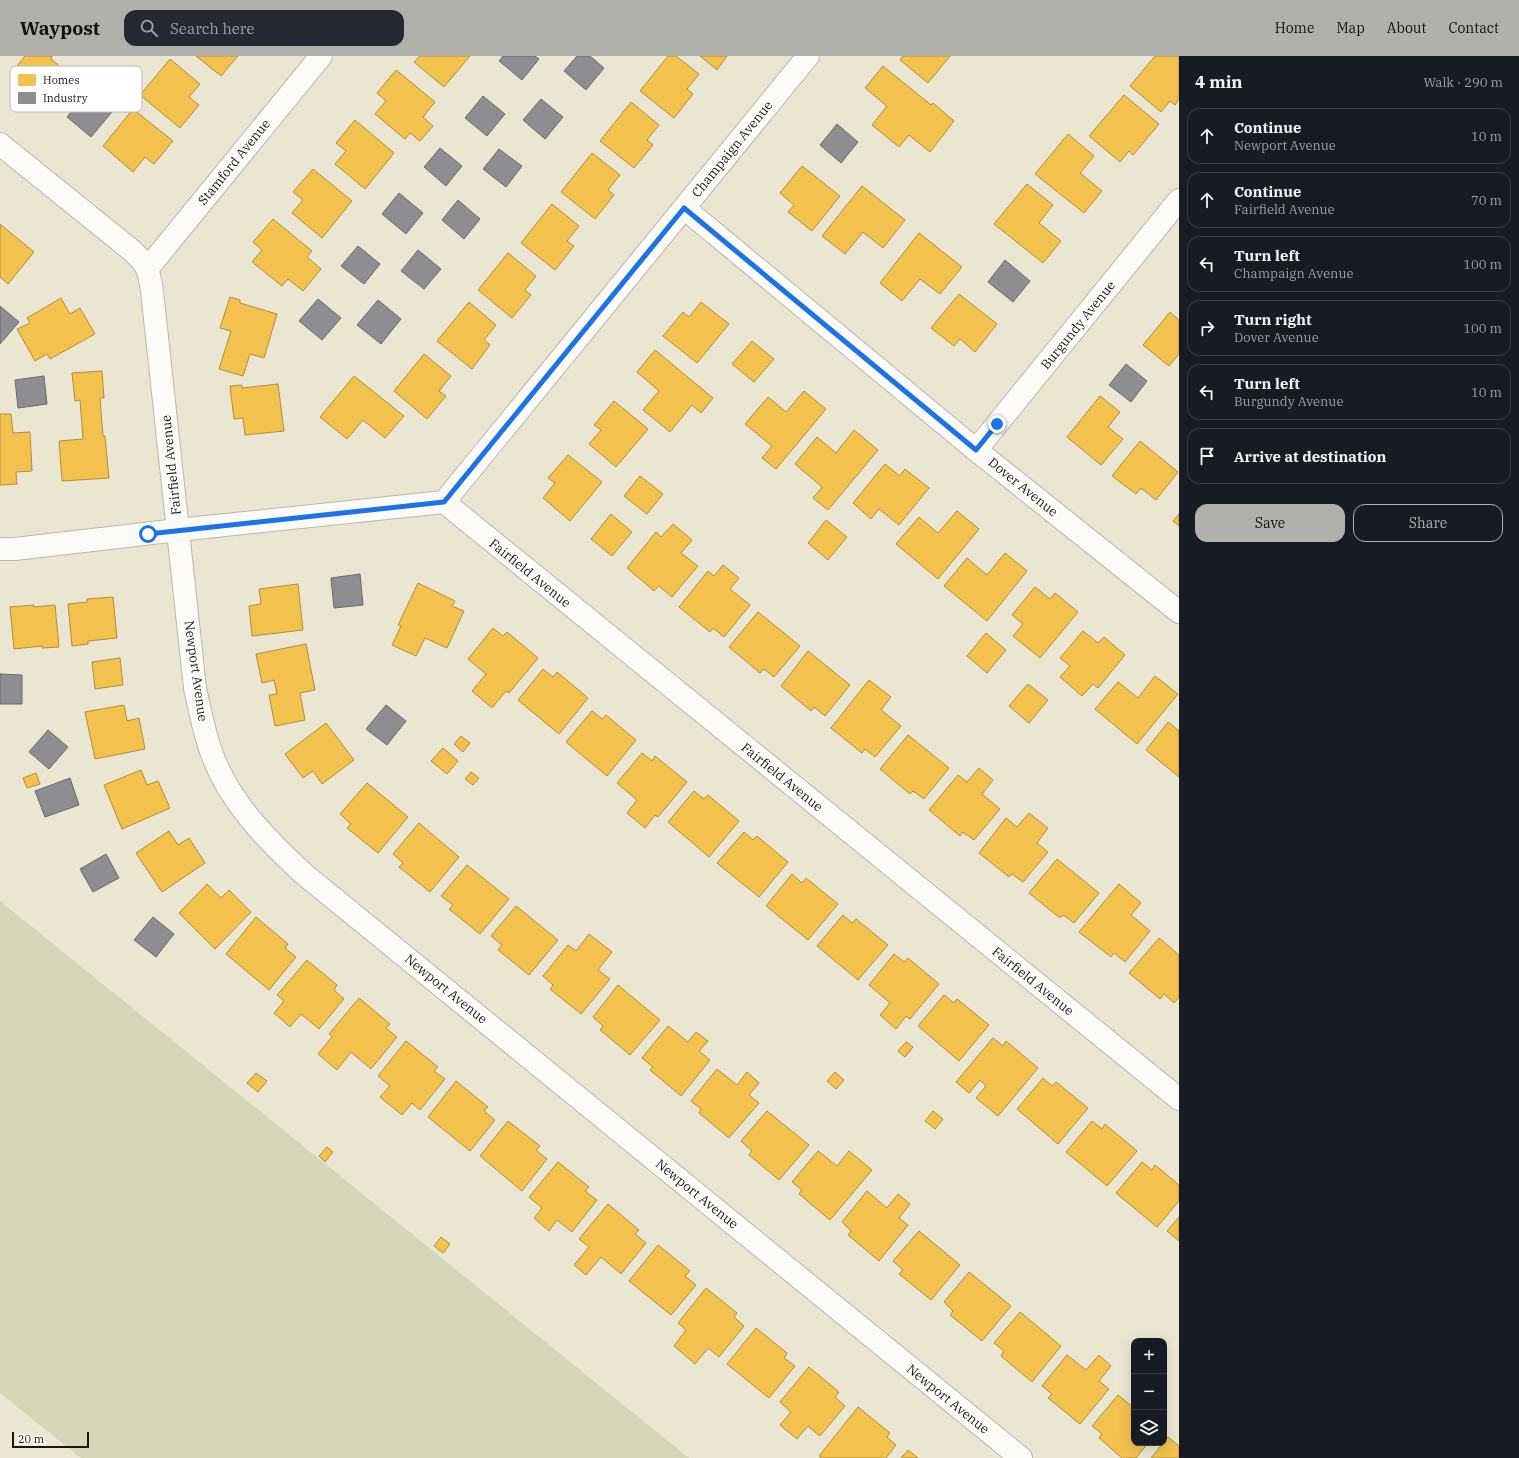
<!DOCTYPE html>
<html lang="en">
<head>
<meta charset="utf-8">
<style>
	body { margin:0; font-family:"IBM Plex Serif",serif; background:#242831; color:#f1f3f6 }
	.controls { position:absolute; right:12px; bottom:12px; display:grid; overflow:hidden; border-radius:8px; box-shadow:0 4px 16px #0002 }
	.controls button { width:36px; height:36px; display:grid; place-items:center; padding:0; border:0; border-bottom:1px solid #363941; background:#171b24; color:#f1f3f6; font:20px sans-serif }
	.scale { position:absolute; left:12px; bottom:10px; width:77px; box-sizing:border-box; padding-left:4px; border:2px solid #1b180a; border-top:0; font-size:11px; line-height:14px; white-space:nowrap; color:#1b180a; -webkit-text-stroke:3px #fff; paint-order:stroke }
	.stop { position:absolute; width:12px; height:12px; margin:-9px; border:3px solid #1a73e8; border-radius:50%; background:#fff }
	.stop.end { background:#1a73e8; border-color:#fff; box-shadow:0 1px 4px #0008 }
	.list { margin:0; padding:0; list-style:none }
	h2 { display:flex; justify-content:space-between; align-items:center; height:52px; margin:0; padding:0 16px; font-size:17px }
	h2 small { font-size:13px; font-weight:400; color:#9ea1a6 }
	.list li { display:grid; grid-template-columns:26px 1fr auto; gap:12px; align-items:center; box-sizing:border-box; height:56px; margin:0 8px 8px; padding:0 8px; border:1px solid #363941; border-radius:12px }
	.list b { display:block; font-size:15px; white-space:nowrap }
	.list p { margin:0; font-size:13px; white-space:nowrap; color:#9ea1a6 }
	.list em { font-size:13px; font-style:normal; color:#9ea1a6 }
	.actions { display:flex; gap:8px; padding:12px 16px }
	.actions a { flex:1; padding:9px 0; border:1px solid #b1b1ab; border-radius:12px; text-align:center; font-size:14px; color:#b1b1ab }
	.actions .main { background:#b1b1ab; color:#111 }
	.icon { flex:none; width:22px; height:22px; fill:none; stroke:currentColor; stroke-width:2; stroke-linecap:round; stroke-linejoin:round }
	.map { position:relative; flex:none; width:1179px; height:1402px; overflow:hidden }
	header { display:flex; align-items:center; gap:24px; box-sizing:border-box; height:56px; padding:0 20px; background:#b1b1ab; color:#111 }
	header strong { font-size:19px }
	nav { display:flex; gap:22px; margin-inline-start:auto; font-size:14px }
	.search { width:280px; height:36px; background:#242831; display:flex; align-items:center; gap:10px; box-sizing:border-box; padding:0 14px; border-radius:12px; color:#9ea1a6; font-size:15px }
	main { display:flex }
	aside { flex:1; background:#171b24 }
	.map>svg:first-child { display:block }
	.green { fill:#d5d6ba }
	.homes { fill:#f2c14e; stroke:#b28e3a }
	.industry { fill:#8d8d92; stroke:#6b6a69 }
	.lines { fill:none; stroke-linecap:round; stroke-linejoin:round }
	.minor-casing { stroke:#bab7a8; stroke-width:24 }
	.minor { stroke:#fcfbf8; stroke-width:22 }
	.route { stroke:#1a73e8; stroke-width:5 }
	.labels { text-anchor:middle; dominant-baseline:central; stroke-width:4; stroke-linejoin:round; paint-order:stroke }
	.street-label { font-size:13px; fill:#1b180a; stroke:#fff }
	.key { fill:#fff; stroke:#bbbab6; stroke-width:1 }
	.key-label { font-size:11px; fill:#1b180a }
</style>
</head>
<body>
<header>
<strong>Waypost</strong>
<div class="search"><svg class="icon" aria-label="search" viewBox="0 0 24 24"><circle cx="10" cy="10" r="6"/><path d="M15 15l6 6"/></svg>Search here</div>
<nav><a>Home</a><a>Map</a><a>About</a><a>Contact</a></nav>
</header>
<main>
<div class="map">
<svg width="1179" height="1402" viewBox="0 0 1179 1402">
	<rect width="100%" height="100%" fill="#eae6d2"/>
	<path class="green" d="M0,845L689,1402H81L0,1337Z"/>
	<path class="homes" d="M25,0H52L51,3L69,18L47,45L12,16Z
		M196,0H238L221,20Z
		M420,0H470L444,31L414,6Z
		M668,0H676L699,18L687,33L693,38L674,62L640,35Z
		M700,0H727L717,14Z
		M903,0H950L928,27L900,4Z
		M1155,0H1179V43L1175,49L1170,45L1161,56L1130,30Z
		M170,3L200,28L189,41L199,49L180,72L140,39Z
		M883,10L931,49L933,47L954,65L930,96L909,79L899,91L872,69L887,50L865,32Z
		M396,14L435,46L423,61L433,70L420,85L410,77L405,83L375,58L386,45L377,37Z
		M1124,39L1159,68L1133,99L1129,95L1120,106L1089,80Z
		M631,46L659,69L647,84L653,89L634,112L600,85Z
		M133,53L173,85L154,108L145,101L133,116L103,90Z
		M355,64L394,97L365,133L335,108L346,95L336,87Z
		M1068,78L1094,100L1080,117L1102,135L1084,157L1035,118Z
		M592,97L620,119L608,134L614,139L595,163L561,136Z
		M802,110L840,140L812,175L788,156L794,149L780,137Z
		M313,113L352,145L322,182L292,157L303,144L293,136Z
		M1027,128L1053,149L1039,167L1061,185L1043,207L994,168Z
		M862,130L905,164L883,192L863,176L845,198L822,180Z
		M552,148L579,170L567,185L574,190L555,214L521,187Z
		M273,163L312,195L307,201L321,213L303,235L288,223L282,230L252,206L262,194L253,186Z
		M0,168L34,196L8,228L0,221Z
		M919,177L962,211L940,238L920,223L902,245L880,227Z
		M508,197L536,220L525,234L531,239L512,262L478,234Z
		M959,238L997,268L975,296L960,283L954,290L931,272Z
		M230,241L240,244V247L277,258L264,302L250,298L243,320L219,313L231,275L220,272Z
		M61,242L70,258L80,252L95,278L50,303L47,298L35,305L17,273L30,267L27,262Z
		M469,246L496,269L484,284L490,289L472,313L437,285Z
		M701,246L729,268L697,307L663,280L683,256L689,261Z
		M1170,256L1179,264V298L1169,310L1143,289Z
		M752,285L774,303L754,326L732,308Z
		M655,294L713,342L701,357L692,349L670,376L643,354L659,335L637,316Z
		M424,298L451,320L439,335L446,340L427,363L394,335Z
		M102,315L104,342H100L103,380H105L109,422L62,425L59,385L83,383L80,344L75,345L72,317Z
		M354,320L404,360L385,382L363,364L347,383L320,361Z
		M278,328L284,375L245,379L243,362L234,363L230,330L242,329V332Z
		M804,335L826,353L776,413L762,402L772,390L745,368L768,341L786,356Z
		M1100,340L1120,356L1108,371L1123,383L1101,409L1067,381Z
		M614,345L648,373L616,411L589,388L601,374L594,369Z
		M0,358H11L13,377L30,376L32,415L16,416L17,428L0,429Z
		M854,374L878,394L828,454L813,442L822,431L795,408L817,381L836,397Z
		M1140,385L1178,416L1156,444L1141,432L1136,438L1112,420Z
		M568,399L602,426L570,465L543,442L555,427L548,422Z
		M885,408L900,420L905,413L929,432L899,469L879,453L871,463L853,447Z
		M640,420L663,438L647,458L624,440Z
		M957,455L979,473L938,523L896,488L919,461L938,477Z
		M611,458L632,476L612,500L591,483Z
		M1179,458V470L1173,465Z
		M826,464L847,481L828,504L808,487Z
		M673,468L692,484L681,497L698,510L672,541L659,530L654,535L627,512L656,476L661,481Z
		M1005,497L1027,515L987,565L944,530L967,502L987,519Z
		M723,509L739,522L730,533L750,549L724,581L713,572L710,576L679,551L708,515L714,520Z
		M418,527L455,545L452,550L464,555L447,592L425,582L416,600L392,589L401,570L398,569Z
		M298,528L303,574L252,580L249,550L261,548L259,533Z
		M1035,531L1050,543L1055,537L1078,556L1040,602L1013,580L1023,568L1012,559Z
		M113,541L117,582L88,585V588L72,590L68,548L87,546V543Z
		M34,549V551L55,549L59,591L42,592V590L14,593L10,551Z
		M758,556L800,590L774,621L764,613L760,617L729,591Z
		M493,572L503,580L507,576L538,602L509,637L506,635L492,652L472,635L486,618L468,603Z
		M1083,575L1098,587L1104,581L1125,599L1098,632L1093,628L1082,640L1060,621L1070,610L1060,602Z
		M986,577L1006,594L987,617L967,600Z
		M306,588L315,634L300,637L305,664L275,670L269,639L277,638L274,624L262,627L256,598Z
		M808,595L850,629L825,660L814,651L811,655L781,630Z
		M120,602L123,629L95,633L92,606Z
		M543,613L553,621L557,616L588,642L559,678L518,644Z
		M1155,620L1178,638L1137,688L1095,653L1118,626L1138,642Z
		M869,624L891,641L881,654L901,670L875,701L865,693L862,697L831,672Z
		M1028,628L1048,644L1029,667L1009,650Z
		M124,649L127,665L139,662L145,693L95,703L85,656Z
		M592,655L602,663L606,659L636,684L607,720L566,686Z
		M1168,666L1179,675V721L1146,694Z
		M326,667L354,704L322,728L313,715L303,722L285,698Z
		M908,679L949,712L924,743L913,735L910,738L880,713Z
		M461,680L470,687L463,696L454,688Z
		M443,692L458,705L447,718L431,705Z
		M642,697L652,705L655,700L687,726L658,761L655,759L645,772L627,757L637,744L617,727Z
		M979,712L993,724L982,738L1000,753L974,784L963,776L960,780L929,754L958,719L967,726Z
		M141,714L147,729L158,725L170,752L122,773L104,729Z
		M471,716L479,722L473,729L465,723Z
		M36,717L40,728L27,732L23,722Z
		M367,727L408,761L378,797L347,772L351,768L340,758Z
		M694,735L704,743L708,739L739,765L709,801L668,766Z
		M1029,757L1048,772L1037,787L1048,796L1023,826L1012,818L1009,821L979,797L1006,762L1017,771Z
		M419,767L459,801L430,836L399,811L403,807L393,798Z
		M169,775L178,789L189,782L205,807L162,836L136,797Z
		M744,776L753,784L757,780L788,806L759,841L717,807Z
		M1057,803L1099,837L1074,867L1063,859L1060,862L1029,837Z
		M467,809L509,843L480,878L449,853L453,849L441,840Z
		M792,818L802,827L806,822L838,848L808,884L766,850Z
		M207,828L221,842L229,834L251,856L215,893L179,857Z
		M1119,828L1141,847L1131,859L1150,875L1125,906L1114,897L1111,901L1079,876Z
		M516,850L558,884L529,919L498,894L502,889L491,880Z
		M843,859L852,867L856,863L888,889L858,924L817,890Z
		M256,861L288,888L285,892L296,901L269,934L226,898Z
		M589,878L612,896L598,914L610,923L581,958L550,933L553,929L543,920L568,889L576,895Z
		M1159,882L1179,899V941L1174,947L1164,938L1160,943L1129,917Z
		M894,898L904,906L908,902L939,928L910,963L906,960L896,973L880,959L890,947L869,929Z
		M307,904L337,929L334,934L344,943L319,973L301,958L290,971L274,957L284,945L277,939Z
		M618,929L660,964L630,999L600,974L603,970L593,961Z
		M944,939L954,947L957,943L989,969L959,1005L918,970Z
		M359,942L390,968L386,972L397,981L371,1013L351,996L337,1014L318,998L332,981L329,978Z
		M668,970L688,986L696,976L708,985L699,995L710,1004L681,1040L650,1014L653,1011L642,1002Z
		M993,982L1003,990L1006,985L1038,1012L998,1060L976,1042L986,1030L980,1024L969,1037L956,1026Z
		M406,985L438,1011L434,1015L445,1023L420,1054L412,1047L402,1059L380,1041L390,1030L378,1020Z
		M906,986L913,991L905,1001L898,995Z
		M717,1013L737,1029L747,1016L759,1027L749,1039L759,1047L729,1082L699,1057L701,1053L691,1045Z
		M835,1016L844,1024L836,1033L827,1025Z
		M256,1017L267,1025L258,1036L247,1027Z
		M1043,1022L1052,1030L1056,1026L1088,1052L1058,1088L1017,1053Z
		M456,1025L488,1051L484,1055L495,1064L470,1095L428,1061Z
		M767,1055L809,1089L779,1124L749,1099L752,1095L741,1085Z
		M933,1055L943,1063L935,1073L925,1065Z
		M508,1065L540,1090L536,1094L547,1103L522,1135L480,1100Z
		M1092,1065L1102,1073L1105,1068L1137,1095L1107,1130L1066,1096Z
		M327,1091L333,1096L325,1106L319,1100Z
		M818,1095L837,1110L849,1095L872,1114L830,1164L799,1138L802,1134L792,1126Z
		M558,1106L589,1131L585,1135L597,1144L572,1176L557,1164L549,1175L534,1162L542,1152L529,1141Z
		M1142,1106L1152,1114L1155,1109L1179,1129V1145L1157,1171L1116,1137Z
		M867,1135L887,1152L898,1138L910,1148L899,1162L908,1169L879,1205L848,1179L851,1175L842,1166Z
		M608,1148L639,1174L635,1178L646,1187L621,1218L601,1201L586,1219L574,1209L589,1191L579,1183Z
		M1179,1161V1185L1167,1175Z
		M919,1175L960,1209L931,1244L899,1218L903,1214L893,1205Z
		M441,1181L450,1188L443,1197L434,1190Z
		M658,1189L690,1215L685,1220L696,1229L671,1259L629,1225Z
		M969,1216L1011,1250L982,1285L950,1259L953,1255L944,1246Z
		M706,1232L737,1257L734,1261L744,1270L719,1301L708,1292L695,1308L674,1290L686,1274L678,1267Z
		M1020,1256L1061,1290L1032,1326L1001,1300L1004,1295L994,1287Z
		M756,1272L787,1297L784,1302L795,1310L769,1342L727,1308Z
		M1067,1299L1086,1314L1099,1299L1111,1310L1099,1325L1109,1333L1080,1368L1048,1342L1052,1338L1042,1330Z
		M809,1311L839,1336L835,1341L845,1350L820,1380L808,1370L797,1383L780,1369L791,1356L780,1346Z
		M1118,1339L1134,1352V1387H1148L1136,1402H1122L1099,1382L1102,1378L1092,1370Z
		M858,1351L890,1377L887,1381L896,1389L886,1402H822L819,1400Z
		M1168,1381L1179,1390V1402H1151Z
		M908,1394L918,1402H901Z"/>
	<path class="industry" d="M503,0H535L539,3L522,24L499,5Z
		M577,0H590L604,12L586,34L564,15Z
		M87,36L112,56L91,81L67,61Z
		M483,40L505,58L487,80L465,62Z
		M541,43L563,61L545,83L523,64Z
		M837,68L858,86L841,107L820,89Z
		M440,92L462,110L446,130L424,111Z
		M499,93L522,110L506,131L483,113Z
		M399,137L423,157L406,178L382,158Z
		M458,144L480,163L464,183L442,164Z
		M358,190L380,208L364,228L341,210Z
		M418,194L441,213L424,233L401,215Z
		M1005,204L1030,225L1013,246L988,226Z
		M318,243L341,262L322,284L299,265Z
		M378,244L401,263L381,288L357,269Z
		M0,250L19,266L0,288Z
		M1126,308L1147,325L1131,346L1109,329Z
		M44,320L47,348L18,352L15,324Z
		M360,518L363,549L334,552L331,522Z
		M0,618L22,619V648H0Z
		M386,649L406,665L387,689L366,673Z
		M48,674L68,691L49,713L29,696Z
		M70,722L79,749L45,761L35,735Z
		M106,798L119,822L93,836L80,813Z
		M153,861L174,878L156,901L134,884Z"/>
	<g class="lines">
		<g class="minor-casing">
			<path id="minor" d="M0,88L130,193C147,208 149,213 152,235L195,632C200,655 204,677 212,698C229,746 268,785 305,819L1021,1402
				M684,152L976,394L1179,556
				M148,212L321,0
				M976,394L1179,144
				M444,446L808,0
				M0,493H15L178,474L444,446L1179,1043"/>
		</g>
		<use href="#minor" class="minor"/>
	</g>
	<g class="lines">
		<path class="route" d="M148,478L444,446L684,152L976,394L997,368"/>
	</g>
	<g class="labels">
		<g class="street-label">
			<text transform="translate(732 93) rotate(-51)">Champaign Avenue</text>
			<text transform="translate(234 106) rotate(-51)">Stamford Avenue</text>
			<text transform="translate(1078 269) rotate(-51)">Burgundy Avenue</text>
			<text transform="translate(171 409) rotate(-96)">Fairfield Avenue</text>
			<text transform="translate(1023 431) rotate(39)">Dover Avenue</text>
			<text transform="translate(530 517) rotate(39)">Fairfield Avenue</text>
			<text transform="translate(196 615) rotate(82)">Newport Avenue</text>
			<text transform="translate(782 721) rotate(39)">Fairfield Avenue</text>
			<text transform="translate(1033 925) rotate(39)">Fairfield Avenue</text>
			<text transform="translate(446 933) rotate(39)">Newport Avenue</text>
			<text transform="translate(697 1138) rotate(39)">Newport Avenue</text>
			<text transform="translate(948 1343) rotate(39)">Newport Avenue</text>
		</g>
	</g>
	<rect x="10" y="10" width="132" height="46" rx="6" class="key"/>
	<rect x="18" y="18" width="18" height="12" fill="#f2c14e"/>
	<rect x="18" y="36" width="18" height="12" fill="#8d8d92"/>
	<g class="key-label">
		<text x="43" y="28">Homes</text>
		<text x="43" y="46">Industry</text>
	</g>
</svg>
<div class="controls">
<button>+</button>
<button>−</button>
<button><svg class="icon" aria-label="layers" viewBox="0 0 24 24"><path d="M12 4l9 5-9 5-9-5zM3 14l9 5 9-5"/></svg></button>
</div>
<div class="scale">20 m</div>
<div class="stop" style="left:148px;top:478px"></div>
<div class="stop end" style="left:997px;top:368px"></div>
</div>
<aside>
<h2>4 min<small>Walk · 290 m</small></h2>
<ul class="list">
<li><svg class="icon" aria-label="ahead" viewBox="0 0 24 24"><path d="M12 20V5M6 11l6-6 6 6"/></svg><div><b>Continue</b><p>Newport Avenue</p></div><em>10 m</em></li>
<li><svg class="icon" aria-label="ahead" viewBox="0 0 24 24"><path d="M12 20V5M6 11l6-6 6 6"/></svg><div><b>Continue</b><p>Fairfield Avenue</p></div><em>70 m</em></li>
<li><svg class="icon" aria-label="left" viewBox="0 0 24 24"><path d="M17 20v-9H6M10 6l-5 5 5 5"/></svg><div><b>Turn left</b><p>Champaign Avenue</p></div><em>100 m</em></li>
<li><svg class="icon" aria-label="right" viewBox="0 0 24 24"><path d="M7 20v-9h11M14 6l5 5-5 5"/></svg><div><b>Turn right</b><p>Dover Avenue</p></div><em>100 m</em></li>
<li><svg class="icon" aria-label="left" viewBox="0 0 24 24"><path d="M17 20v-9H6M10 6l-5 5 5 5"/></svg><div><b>Turn left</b><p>Burgundy Avenue</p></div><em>10 m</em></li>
<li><svg class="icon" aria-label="arrive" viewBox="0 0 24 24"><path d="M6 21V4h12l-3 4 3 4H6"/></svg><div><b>Arrive at destination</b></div></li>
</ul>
<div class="actions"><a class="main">Save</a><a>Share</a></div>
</aside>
</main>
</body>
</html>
